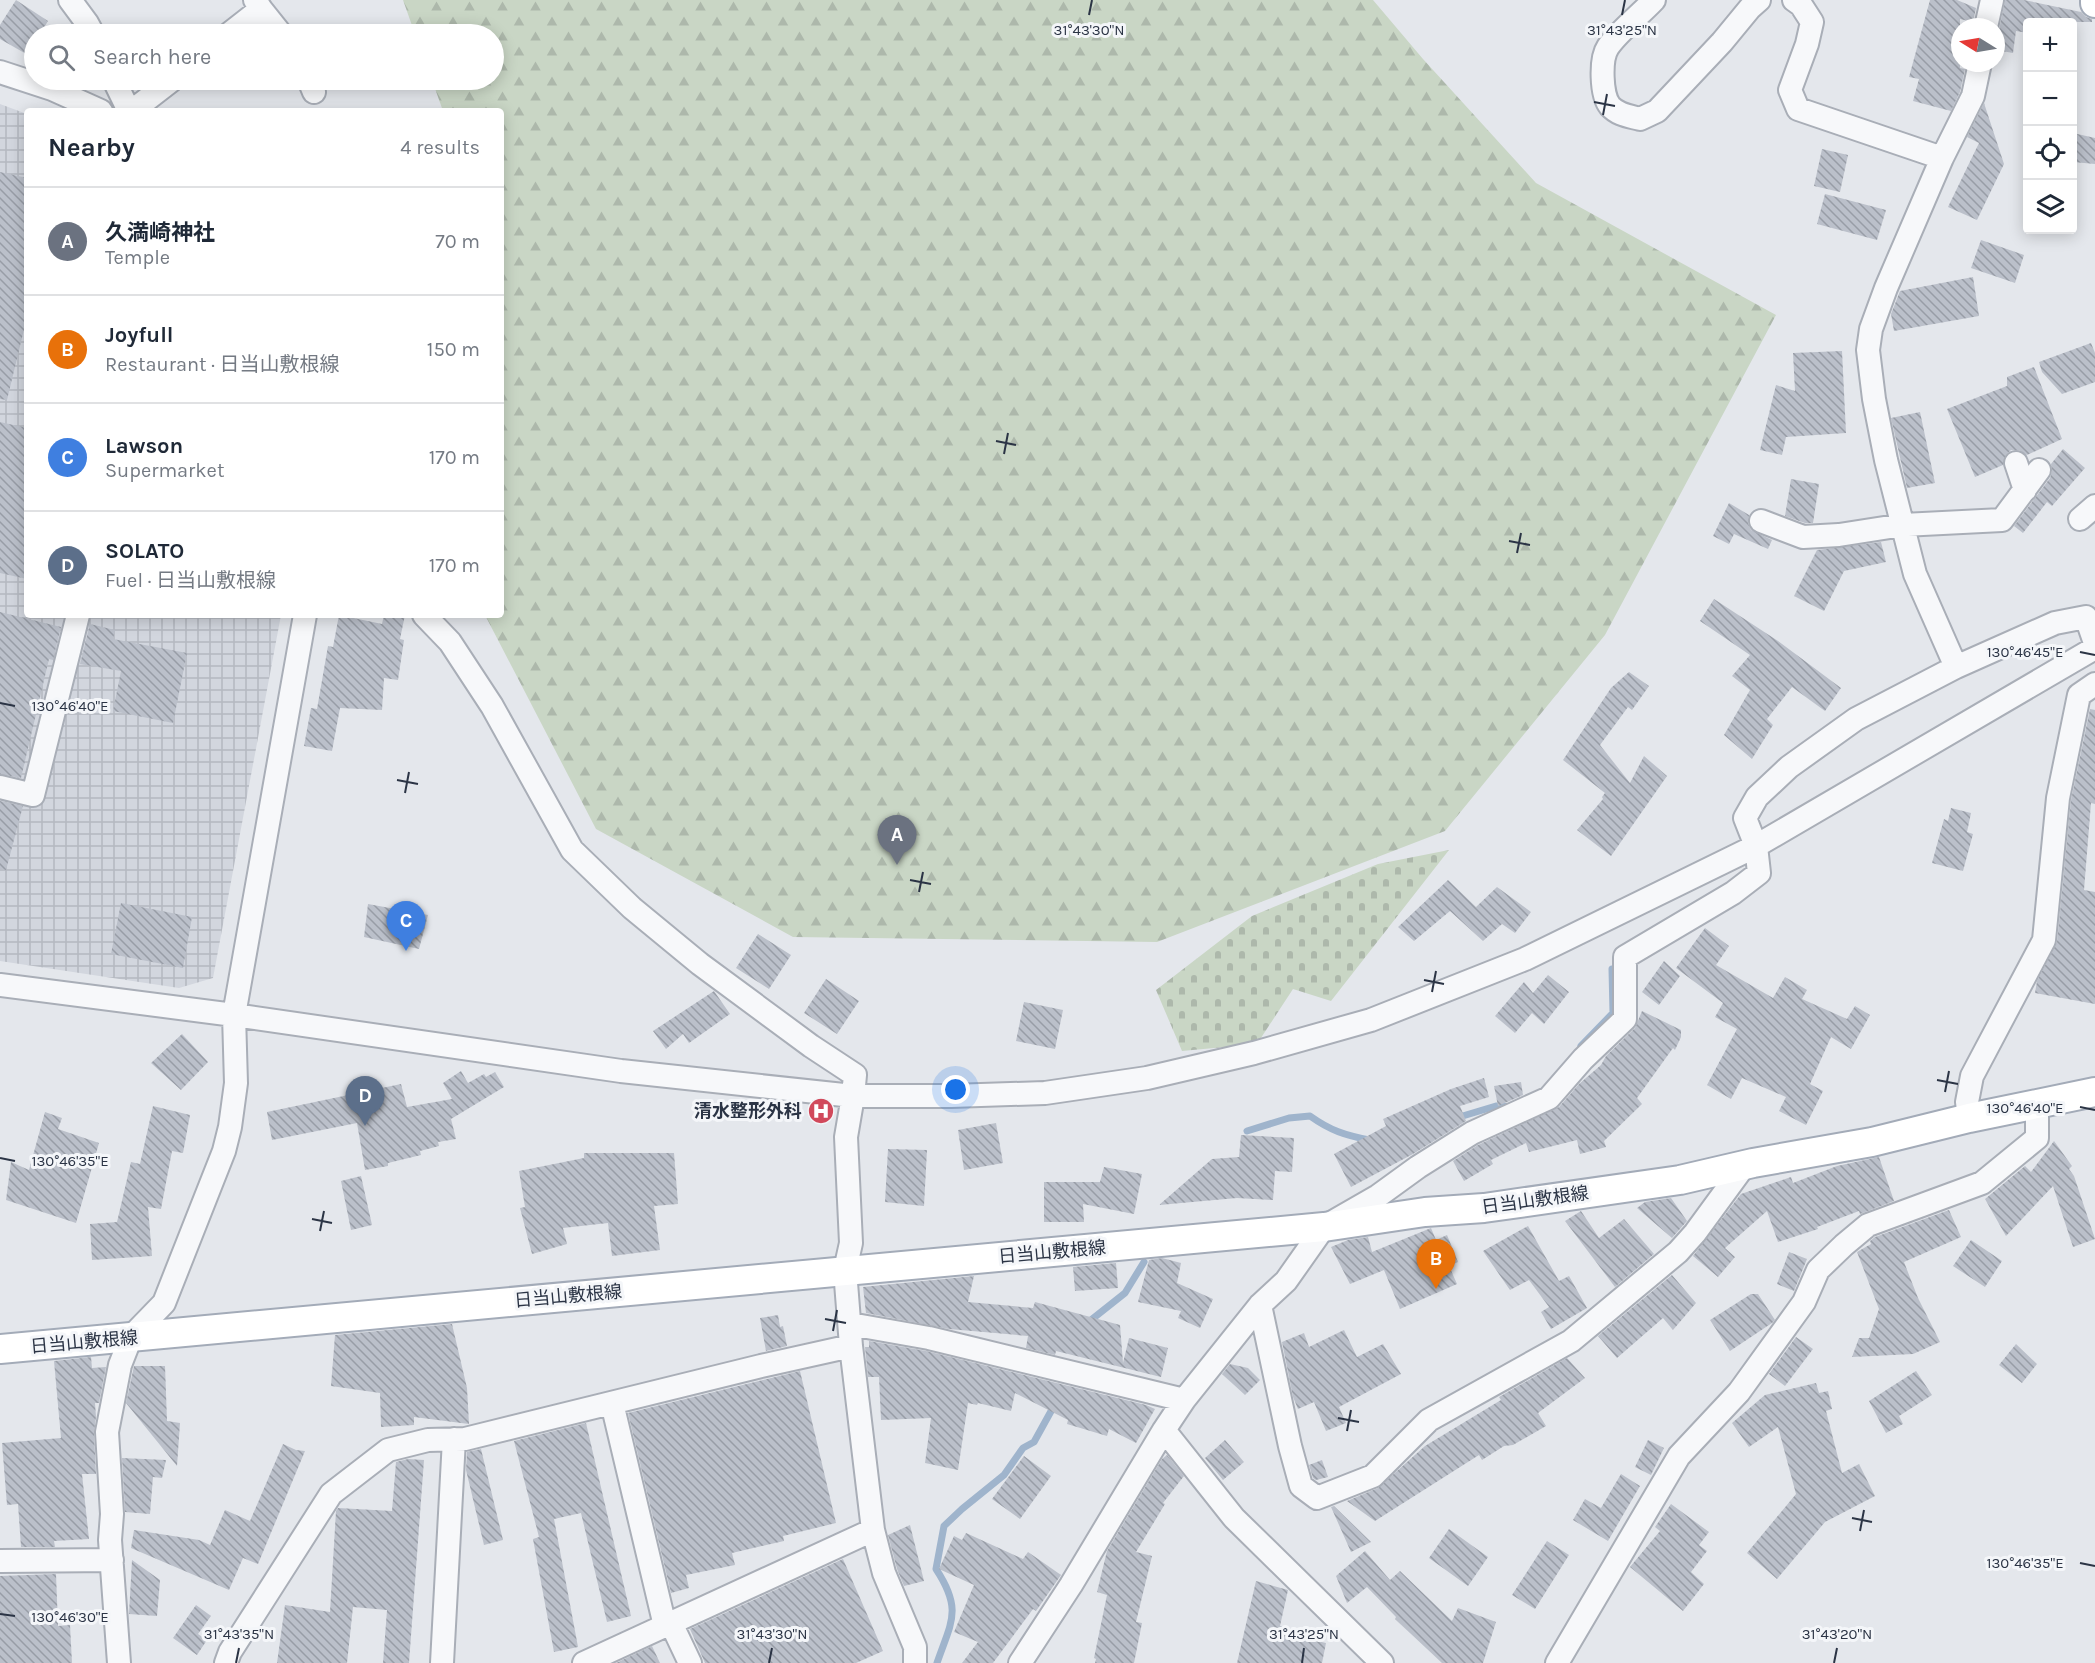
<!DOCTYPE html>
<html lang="en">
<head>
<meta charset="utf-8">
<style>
	body { margin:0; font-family:Karla,"Noto Sans JP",sans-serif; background:#f2f2f3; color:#1f2937 }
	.controls { position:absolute; right:18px; top:18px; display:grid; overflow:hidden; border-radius:6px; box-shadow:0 3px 15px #0003 }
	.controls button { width:54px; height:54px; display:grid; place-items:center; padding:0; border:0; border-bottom:2px solid #e0e1e3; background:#fff; color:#1f2937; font:30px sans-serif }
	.compass { position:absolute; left:1951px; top:18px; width:54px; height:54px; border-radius:50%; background:#fff; box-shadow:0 3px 15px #0003; rotate:281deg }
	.you { position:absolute; left:956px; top:1090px; width:21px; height:21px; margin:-15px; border:4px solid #fff; border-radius:50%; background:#1a73e8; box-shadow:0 0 0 9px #1a73e833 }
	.badge { display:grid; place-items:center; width:39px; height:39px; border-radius:50%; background:#0b8043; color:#fff; font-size:20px; font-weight:700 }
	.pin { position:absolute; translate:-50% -50px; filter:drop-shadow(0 2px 3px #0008) }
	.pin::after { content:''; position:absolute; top:32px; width:21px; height:18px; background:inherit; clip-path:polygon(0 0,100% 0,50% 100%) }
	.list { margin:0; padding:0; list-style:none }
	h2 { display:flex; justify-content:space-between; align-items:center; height:78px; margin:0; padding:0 24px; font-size:26px }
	h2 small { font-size:20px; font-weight:400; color:#747a83 }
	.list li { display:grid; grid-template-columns:39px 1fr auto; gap:18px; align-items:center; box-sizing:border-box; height:108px; padding:0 24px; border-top:2px solid #e0e1e3 }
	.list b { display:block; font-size:22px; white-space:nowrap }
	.list p { margin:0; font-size:20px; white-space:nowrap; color:#747a83 }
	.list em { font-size:20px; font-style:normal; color:#747a83 }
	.icon { flex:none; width:33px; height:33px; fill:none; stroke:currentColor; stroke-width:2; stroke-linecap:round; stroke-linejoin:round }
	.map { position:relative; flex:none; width:2095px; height:1663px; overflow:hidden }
	.search { position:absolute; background:#fff; box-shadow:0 3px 15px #0003; left:24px; top:24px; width:480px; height:66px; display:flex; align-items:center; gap:15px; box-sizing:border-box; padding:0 21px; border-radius:33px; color:#747a83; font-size:22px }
	.panel { position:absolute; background:#fff; box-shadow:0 3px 15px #0003; left:24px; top:108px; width:480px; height:510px; border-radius:6px }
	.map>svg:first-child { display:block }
	.industrial { fill:url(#industrial-grid) }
	.forest { fill:url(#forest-firs) }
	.cemetery { fill:url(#cemetery-stones) }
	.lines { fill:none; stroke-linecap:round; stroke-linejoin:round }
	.stream { stroke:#9fb4cc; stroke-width:7 }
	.building { fill:url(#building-back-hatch) }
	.minor-casing { stroke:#a9aeb7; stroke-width:26 }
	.major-casing { stroke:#a3abb8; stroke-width:32 }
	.minor { stroke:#f7f8fa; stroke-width:22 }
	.major { stroke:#fff; stroke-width:28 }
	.ticks { fill:none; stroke:#2b3445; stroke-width:2 }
	.labels { text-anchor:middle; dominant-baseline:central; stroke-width:6; stroke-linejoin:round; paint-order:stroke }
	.poi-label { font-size:18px; font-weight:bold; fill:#2b3445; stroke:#f4f6f9; text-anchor:end }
	.street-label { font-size:18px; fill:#2b3445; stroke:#f4f6f9 }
	.ticks-label { font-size:15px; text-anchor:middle; fill:#2b3445; stroke:#f4f6f9; stroke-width:6; stroke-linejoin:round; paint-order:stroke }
</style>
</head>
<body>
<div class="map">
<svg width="2095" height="1663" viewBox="0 0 2095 1663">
	<defs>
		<pattern id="industrial-grid" width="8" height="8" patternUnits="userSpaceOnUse" patternTransform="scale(1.5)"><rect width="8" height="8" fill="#d2d6de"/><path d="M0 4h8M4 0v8" fill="none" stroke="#b4b8c0"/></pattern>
		<pattern id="forest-firs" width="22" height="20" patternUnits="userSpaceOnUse" patternTransform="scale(1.5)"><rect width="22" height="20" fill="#c9d6c5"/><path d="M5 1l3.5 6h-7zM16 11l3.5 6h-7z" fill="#adb8ab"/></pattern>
		<pattern id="cemetery-stones" width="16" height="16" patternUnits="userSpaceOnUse" patternTransform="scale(1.5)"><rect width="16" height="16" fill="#c9d6c5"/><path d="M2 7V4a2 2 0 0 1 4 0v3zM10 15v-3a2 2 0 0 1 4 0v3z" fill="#adb8ab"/></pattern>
		<pattern id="building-back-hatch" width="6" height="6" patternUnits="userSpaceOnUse" patternTransform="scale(1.5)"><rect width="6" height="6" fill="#bbc0ca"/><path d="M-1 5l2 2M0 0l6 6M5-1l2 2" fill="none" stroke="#989da6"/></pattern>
	</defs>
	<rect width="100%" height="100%" fill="#e4e7ec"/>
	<path class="industrial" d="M0,104L27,114V615H281L213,978L179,988L0,961Z"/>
	<path class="forest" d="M403,0H1373L1423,59L1536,183L1776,315L1605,635L1445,831L1157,942L793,937L596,829L485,615H501V111H443L432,80H494V34H415Z"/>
	<path class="cemetery" d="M1449,850L1331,1001L1293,989L1257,1044L1182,1051L1156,990L1252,916L1378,864Z"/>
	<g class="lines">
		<path class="stream" d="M1581,1046L1613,1013L1612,969
			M1456,1118L1496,1106L1513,1107
			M1247,1131L1289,1118L1310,1116C1331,1131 1345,1135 1369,1140
			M1088,1325L1091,1320L1125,1293L1144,1262
			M937,1663C951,1622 963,1610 936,1569L944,1526L962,1509L1004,1475L1023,1448L1034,1442L1055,1404"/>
	</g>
	<path class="building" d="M16,0L48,21L40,34H34V44L28,55L0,39V25Z
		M1930,0H1957L1976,8L1973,22L1960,19V68L1965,69L1960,92L1951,111L1913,101L1919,79L1909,77Z
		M2005,0H2024L2081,12L2086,17L2092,19V22H2028V33L2016,31L2013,53L1996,50V36L1999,30Z
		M1984,103L2004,164L1977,220L1948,207L1979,143L1967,137Z
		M2073,133L2095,138V164L2073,162Z
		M1822,149L1848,155L1840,192L1814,186Z
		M0,172L27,178V317L7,400L0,399Z
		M1825,194L1886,210L1877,240L1817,224Z
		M1981,240L2024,255L2015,283L1971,268Z
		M1973,277L1979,316L1894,331L1891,314L1900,291Z
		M2091,343L2095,353V382L2062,394L2042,372L2039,362Z
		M1842,351L1846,433L1786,437L1782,455L1760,450L1776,385L1795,391L1793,353Z
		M2034,367L2062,439L2027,455L2019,450H2011L2006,455L2003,465L1975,477L1947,409L2007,386V377Z
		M1920,412L1935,483L1907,488L1891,418Z
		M0,422L27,428V579L0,573Z
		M2063,449L2085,468L2052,506L2047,502L2023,533L2014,526L2050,478L2052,471L2051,464Z
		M1791,479L1819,484L1813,523H1805L1785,516Z
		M1729,503L1749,515L1748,523L1751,530L1772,540L1768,549L1734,534L1729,544L1713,536Z
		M1881,542L1886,562L1844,571L1824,611L1794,596L1817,550Z
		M1714,599L1778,641L1841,688L1825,711L1792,687L1767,719L1773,725L1752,759L1724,735L1750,690L1732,676L1750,655L1700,621Z
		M0,612L61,627L53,660L49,659L21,778L0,774Z
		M339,615L382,624L384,615H405L400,639L404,640L398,680L384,678L382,710L340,708L332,751L304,746L311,708L317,709L328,646L333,647Z
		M90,624L115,630L113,639L187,653L173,723L113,711L121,671L80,664Z
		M1629,672L1649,686L1632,710L1628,707L1600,745L1630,783L1644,756L1667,776L1611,856L1577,830L1603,799L1602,797L1605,793L1563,760L1611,688Z
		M2090,709L2095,710V804L2091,803L2084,890L2095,892V1004L2035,993L2037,981L2057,942L2071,800Z
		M0,801L23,806L6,870L0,869Z
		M1951,808L1971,813L1967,832L1973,834L1963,871L1932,863L1944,819L1948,821Z
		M1448,880L1476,907L1497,887L1531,912L1515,933L1502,924L1483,941L1450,911L1414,941L1398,927Z
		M121,903L192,917L183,968L111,954Z
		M368,904L428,915L419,949L364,937Z
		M1705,928L1729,946L1716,965L1773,998L1785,977L1807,990L1802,999L1847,1019L1855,1006L1870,1015L1851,1049L1831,1037L1810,1084L1823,1091L1806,1125L1779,1111L1786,1097L1742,1078L1731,1099L1707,1085L1737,1029L1715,1017L1723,1003L1676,968Z
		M758,934L791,955L769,989L736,968Z
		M1664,961L1680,976L1659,1005L1642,992Z
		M1548,975L1569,992L1544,1024L1532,1013L1515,1033L1495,1016L1524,982L1533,993Z
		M826,979L859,1001L837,1034L804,1013Z
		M714,991L730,1014L689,1043L683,1034L666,1049L653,1031Z
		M1024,1002L1063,1010L1055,1049L1016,1041Z
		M1642,1011L1681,1030V1037L1675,1050L1673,1048L1637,1098L1642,1104L1604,1141L1606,1147L1580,1154L1577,1140L1529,1152L1526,1143L1491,1160L1493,1164L1464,1181L1453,1161L1478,1145L1559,1107L1579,1084L1601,1065L1606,1056L1635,1028Z
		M182,1034L208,1062L181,1090L151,1063Z
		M461,1071L468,1083L484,1074L486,1077L495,1072L504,1087L451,1119L456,1139L438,1142L439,1146L420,1151L421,1155L388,1163V1166L365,1170L357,1123L272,1140L267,1112L401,1084L407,1107L452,1099L443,1083Z
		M1484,1078L1489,1097L1460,1106L1466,1121L1413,1154L1351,1187L1334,1154L1386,1126L1383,1119L1451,1089Z
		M1521,1082L1523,1095L1498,1106L1494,1086Z
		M153,1106L190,1115L183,1153L172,1151L161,1209L148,1207L152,1256L92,1260L90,1224L117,1222L131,1162L140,1164Z
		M45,1112L62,1118L58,1129L99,1143L76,1223L6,1200L11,1162L29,1170Z
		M996,1123L1003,1163L964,1170L958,1130Z
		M1241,1135L1294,1138L1292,1172L1275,1171L1273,1200L1237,1198L1159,1205L1212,1159L1239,1157Z
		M2054,1141L2072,1166L2069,1169L2074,1176L2095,1239L2073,1247L2053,1186L2006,1236L1985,1199L2025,1166L2031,1172Z
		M888,1149L927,1150L924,1206L885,1202Z
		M584,1153H674L678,1204L654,1206L660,1250L612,1256L608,1223L563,1228L567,1244L532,1254L520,1208L525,1207L519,1171L584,1158Z
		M1879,1157L1894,1201L1860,1214L1859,1211L1817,1227L1818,1229L1778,1242L1767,1211L1725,1248L1735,1257L1718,1277L1693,1256L1741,1194L1791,1177L1793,1183L1837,1166Z
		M1104,1167L1142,1174L1134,1214L1083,1204L1084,1222H1044V1182H1100Z
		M361,1176L372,1225L351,1230L341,1181Z
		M1671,1198L1687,1221L1672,1238L1637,1208L1645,1202Z
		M1949,1210L1961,1237L1904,1262L1918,1298L1940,1342L1913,1354L1852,1357L1859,1338H1869L1879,1309L1857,1252L1871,1244L1870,1241L1875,1237Z
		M1581,1211L1599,1238L1624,1219L1654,1254L1615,1287L1565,1221Z
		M1528,1226L1559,1281L1569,1276L1587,1308L1551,1329L1541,1312L1549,1307L1529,1280L1510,1290L1483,1251Z
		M1431,1228L1436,1240L1447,1235L1458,1262L1449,1266L1457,1284L1400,1309L1384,1270L1350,1284L1331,1247L1348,1240L1368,1237L1372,1252Z
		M1971,1240L2002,1261L1985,1287L1953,1266Z
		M1789,1252L1807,1259L1794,1291L1777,1284Z
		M1162,1258L1181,1263L1177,1283L1213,1299L1200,1328L1178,1318L1181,1311L1138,1302L1149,1260Z
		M1116,1263L1118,1288L1075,1291L1073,1267Z
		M1672,1275L1696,1303L1673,1330L1663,1318L1617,1358L1598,1336Z
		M974,1276L968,1302L1033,1308L1035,1302L1120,1325L1123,1363L1129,1338L1168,1348L1161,1377L1056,1351L1055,1355L1026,1348L1028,1336L949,1329L866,1313L863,1287Z
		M1751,1294H1758L1775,1320L1772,1323L1730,1351L1710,1320Z
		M778,1315L780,1327L783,1326L787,1346L766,1351L760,1318Z
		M452,1324L467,1388L469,1424L414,1417V1425L381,1427L380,1393L331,1386L335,1335Z
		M1344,1330L1357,1357L1383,1344L1401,1374L1339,1407L1346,1423L1326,1431L1314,1402L1298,1409L1293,1397L1282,1342L1304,1333L1309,1347Z
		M1796,1337L1813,1349L1785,1386L1769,1374Z
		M869,1341L926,1351L1146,1405L1155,1409L1136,1443L1109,1429L1107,1436L1067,1424L1068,1420L1015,1393L1011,1411L978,1403L977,1405L968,1403L958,1470L925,1463L931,1418L881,1420L879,1377H868L865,1347H869Z
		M2016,1344L2037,1364L2022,1383L1999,1365Z
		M91,1357L92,1368L106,1367L99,1403H95L96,1417L94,1433L96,1474H82L89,1539L54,1541L55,1547H21L18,1504L7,1505L2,1443L61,1438L54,1361Z
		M1567,1358L1585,1378L1538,1413L1546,1426L1513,1445L1504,1446L1482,1460L1479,1455L1375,1521L1347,1501L1378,1488L1425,1446L1501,1400L1499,1397Z
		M1230,1364L1248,1368L1260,1380L1245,1395L1222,1374Z
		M134,1366H165L167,1421L180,1423L177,1466L126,1403Z
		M800,1371L836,1523L783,1536L784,1541L732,1553L735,1565L686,1575L689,1588L671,1593L628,1413Z
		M1916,1371L1932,1395L1899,1416L1903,1424L1886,1433L1869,1401Z
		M1816,1383L1819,1393L1828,1391L1832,1409L1826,1411L1842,1473L1859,1464L1875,1496L1825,1522L1777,1579L1747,1553L1796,1494L1778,1427L1749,1447L1732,1423L1765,1395Z
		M586,1423L631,1616L607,1622L581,1513L554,1519L578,1647L554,1652L533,1539L539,1537L514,1441Z
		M1225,1440L1244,1462L1223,1480L1205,1458Z
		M1648,1440L1664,1448L1651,1475L1635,1467Z
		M283,1444L296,1450L305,1451L258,1564L243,1558L229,1590L131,1548L134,1530L199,1540L210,1545L225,1510L250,1521Z
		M481,1449L503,1540L484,1545L466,1470L467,1452Z
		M1167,1455L1184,1476L1163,1503L1165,1504L1136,1552L1152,1556L1136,1622L1142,1623L1134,1663H1095L1096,1659L1094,1658L1107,1595L1097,1592L1107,1551L1162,1459Z
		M1024,1456L1051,1476L1020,1519L992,1499Z
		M122,1458L166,1460L162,1478L153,1477L150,1514L125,1512Z
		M408,1459L424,1460L409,1663H383L387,1610L353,1607L347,1663H277L285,1605L330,1612L336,1511L338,1508L392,1511L396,1462Z
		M1322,1460L1328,1477L1316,1480L1313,1478L1309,1465Z
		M1621,1474L1640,1486L1608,1541L1573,1520L1585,1499L1601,1508Z
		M1671,1504L1709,1532L1699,1545L1707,1551L1691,1572L1704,1584L1683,1611L1630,1567L1660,1531L1655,1527Z
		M1334,1506L1371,1542L1351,1552L1331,1507Z
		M910,1525L924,1581L904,1586L897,1569L888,1535Z
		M1449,1529L1488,1557L1468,1586L1429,1558Z
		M966,1533L1023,1559L1028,1552L1061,1575L1036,1611L1033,1609L993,1663H962L978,1642L954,1632L974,1585L939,1569L954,1536L962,1540Z
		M1547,1541L1569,1555L1535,1609L1512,1595Z
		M1365,1551L1390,1580L1400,1571L1452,1621L1458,1608L1496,1622L1483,1663H1442L1395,1619L1396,1617L1367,1587L1347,1603L1336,1576Z
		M843,1559L883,1651L856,1663H705L690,1629Z
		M132,1560L160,1580L157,1616L129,1614Z
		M56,1574L58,1626L70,1625L72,1663H0V1576Z
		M1256,1581L1288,1590L1280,1626L1297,1630L1296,1636L1326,1643L1322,1663H1237Z
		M196,1605L211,1616L198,1634L207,1640L197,1655L173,1638Z
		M652,1646L660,1663H616Z"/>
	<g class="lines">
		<g class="minor-casing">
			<path id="minor" d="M70,0L87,23L93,34
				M1654,0C1641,14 1618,32 1608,47C1600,59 1601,95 1610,106C1618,115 1629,116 1640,119L1657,111L1722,42L1750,8L1759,0
				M1794,0L1801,5L1812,22L1807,44L1790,90L1798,109L1942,158
				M261,9L281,34
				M1986,27L1992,0
				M229,34L261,9L255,0
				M0,72L52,89L101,111
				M114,80L129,111
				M309,80L314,92
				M132,111L172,80
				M2016,463L2025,490
				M2080,519L2095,506
				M1761,521L1803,537L1839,535L1903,525L2002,520L2039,470
				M424,615L450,642L492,706L572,850L632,908L700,964L811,1046L855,1075L853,1096L846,1137L851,1243L845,1270L851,1346L873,1530L884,1573L915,1647V1663
				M1956,667L2055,623L2086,617L2095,643
				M0,787L33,795L78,615
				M0,985L234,1015L621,1071L853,1096H951L1045,1093L1147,1078L1254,1053L1371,1020L1525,959L1756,846L2095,648
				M1969,1118L1967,1102L1972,1076L2044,940L2058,798L2079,695L2095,684
				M1260,1305L1290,1446L1301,1486L1317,1498L1373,1476L1429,1420L1571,1341L1678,1252L1695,1233L1744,1166
				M850,1324L929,1338L1184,1400
				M612,1403L665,1626
				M1164,1430L1234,1518L1382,1663
				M0,1561L112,1560
				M671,1623L690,1663
				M119,1663L110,1540L112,1514L107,1432L120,1365L131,1337L164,1303L224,1151L230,1127L236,1083L234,1015L305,615
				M226,1663L230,1652L331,1494L388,1450L428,1440L465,1439L761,1366L851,1346
				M442,1663L454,1439
				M584,1663L873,1530
				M1020,1663L1071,1585L1164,1430L1184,1400L1260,1305L1286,1281L1324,1227L1378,1196L1418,1167L1472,1133L1549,1098L1583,1059L1625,1019V957L1733,893L1759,873L1756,846L1745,818L1757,797L1789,767L1856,719L1956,667L1915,574L1886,460L1874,399L1868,350L1871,329L1886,288L1942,158L1973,96L1980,63
				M1557,1663L1679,1456L1739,1392L1804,1302L1818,1270L1844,1245L1868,1225L1982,1183L2037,1138V1103"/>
		</g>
		<g class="major-casing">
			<path id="major" d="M2095,0V3
				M0,1349L1324,1227L1425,1212L1484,1208L1680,1180L1753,1163L1872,1142L1969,1118L2095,1092"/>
		</g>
		<use href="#minor" class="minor"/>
		<use href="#major" class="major"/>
	</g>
	<path class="ticks" d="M1089,15L1092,0M1622,15L1625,0M1594,102L1615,106M1603,115L1607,94M996,441L1016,445M1004,454L1008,433M1509,541L1530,545M1517,553L1521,533M2080,652L2095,655M0,703L15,706M397,780L418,784M405,793L409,772M910,880L931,884M919,892L923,872M1424,980L1444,984M1432,992L1436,971M1937,1080L1958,1084M1945,1092L1949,1071M2080,1107L2095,1110M0,1158L15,1161M312,1219L332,1223M320,1231L324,1211M825,1319L846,1323M833,1331L837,1310M1338,1418L1359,1422M1347,1431L1351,1410M1852,1518L1872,1522M1860,1531L1864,1510M2080,1563L2095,1566M0,1614L15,1616M236,1663L239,1648M769,1663L772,1648M1302,1663L1304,1648M1834,1663L1837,1648"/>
	<defs>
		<g id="hospital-disc" transform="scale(1.35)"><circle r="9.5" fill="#d1495b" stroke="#f4f6f9"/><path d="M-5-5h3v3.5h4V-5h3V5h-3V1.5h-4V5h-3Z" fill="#fff"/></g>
	</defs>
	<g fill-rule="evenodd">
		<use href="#hospital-disc" x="821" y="1111"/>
	</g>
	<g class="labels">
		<g class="poi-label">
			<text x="802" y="1111">清水整形外科</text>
		</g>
		<g class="street-label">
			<text transform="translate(1535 1200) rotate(-8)">日当山敷根線</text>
			<text transform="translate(1052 1252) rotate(-5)">日当山敷根線</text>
			<text transform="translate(568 1296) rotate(-5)">日当山敷根線</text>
			<text transform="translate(84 1342) rotate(-5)">日当山敷根線</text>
		</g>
	</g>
	<g class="ticks-label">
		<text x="1089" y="35">31°43'30"N</text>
		<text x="1622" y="35">31°43'25"N</text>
		<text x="2025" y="657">130°46'45"E</text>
		<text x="70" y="711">130°46'40"E</text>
		<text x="2025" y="1113">130°46'40"E</text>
		<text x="70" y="1166">130°46'35"E</text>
		<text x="2025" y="1568">130°46'35"E</text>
		<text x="70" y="1622">130°46'30"E</text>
		<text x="239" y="1639">31°43'35"N</text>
		<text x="772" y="1639">31°43'30"N</text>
		<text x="1304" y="1639">31°43'25"N</text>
		<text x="1837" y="1639">31°43'20"N</text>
	</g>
</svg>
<div class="controls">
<button>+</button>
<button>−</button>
<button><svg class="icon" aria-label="locate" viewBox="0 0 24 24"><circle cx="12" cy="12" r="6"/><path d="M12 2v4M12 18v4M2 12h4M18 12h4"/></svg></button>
<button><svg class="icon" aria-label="layers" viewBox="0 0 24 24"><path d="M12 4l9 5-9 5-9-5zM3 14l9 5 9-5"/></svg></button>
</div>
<svg class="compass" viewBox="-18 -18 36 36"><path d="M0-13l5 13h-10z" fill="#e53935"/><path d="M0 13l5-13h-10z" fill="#747a83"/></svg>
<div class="you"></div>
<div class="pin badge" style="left:897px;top:865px;background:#6b7280">A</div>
<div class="pin badge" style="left:1436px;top:1289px;background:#e8710a">B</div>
<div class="pin badge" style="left:406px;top:951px;background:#3f7fe0">C</div>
<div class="pin badge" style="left:365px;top:1126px;background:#5c6f8a">D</div>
<div class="search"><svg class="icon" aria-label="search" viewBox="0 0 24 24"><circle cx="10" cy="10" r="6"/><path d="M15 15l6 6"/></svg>Search here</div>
<section class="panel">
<h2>Nearby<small>4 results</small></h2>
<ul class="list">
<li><span class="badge" style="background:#6b7280">A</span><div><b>久満崎神社</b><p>Temple</p></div><em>70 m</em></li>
<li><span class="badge" style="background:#e8710a">B</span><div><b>Joyfull</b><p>Restaurant · 日当山敷根線</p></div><em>150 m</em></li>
<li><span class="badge" style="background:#3f7fe0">C</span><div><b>Lawson</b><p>Supermarket</p></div><em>170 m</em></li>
<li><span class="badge" style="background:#5c6f8a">D</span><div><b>SOLATO</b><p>Fuel · 日当山敷根線</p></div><em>170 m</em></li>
</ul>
</section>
</div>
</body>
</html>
